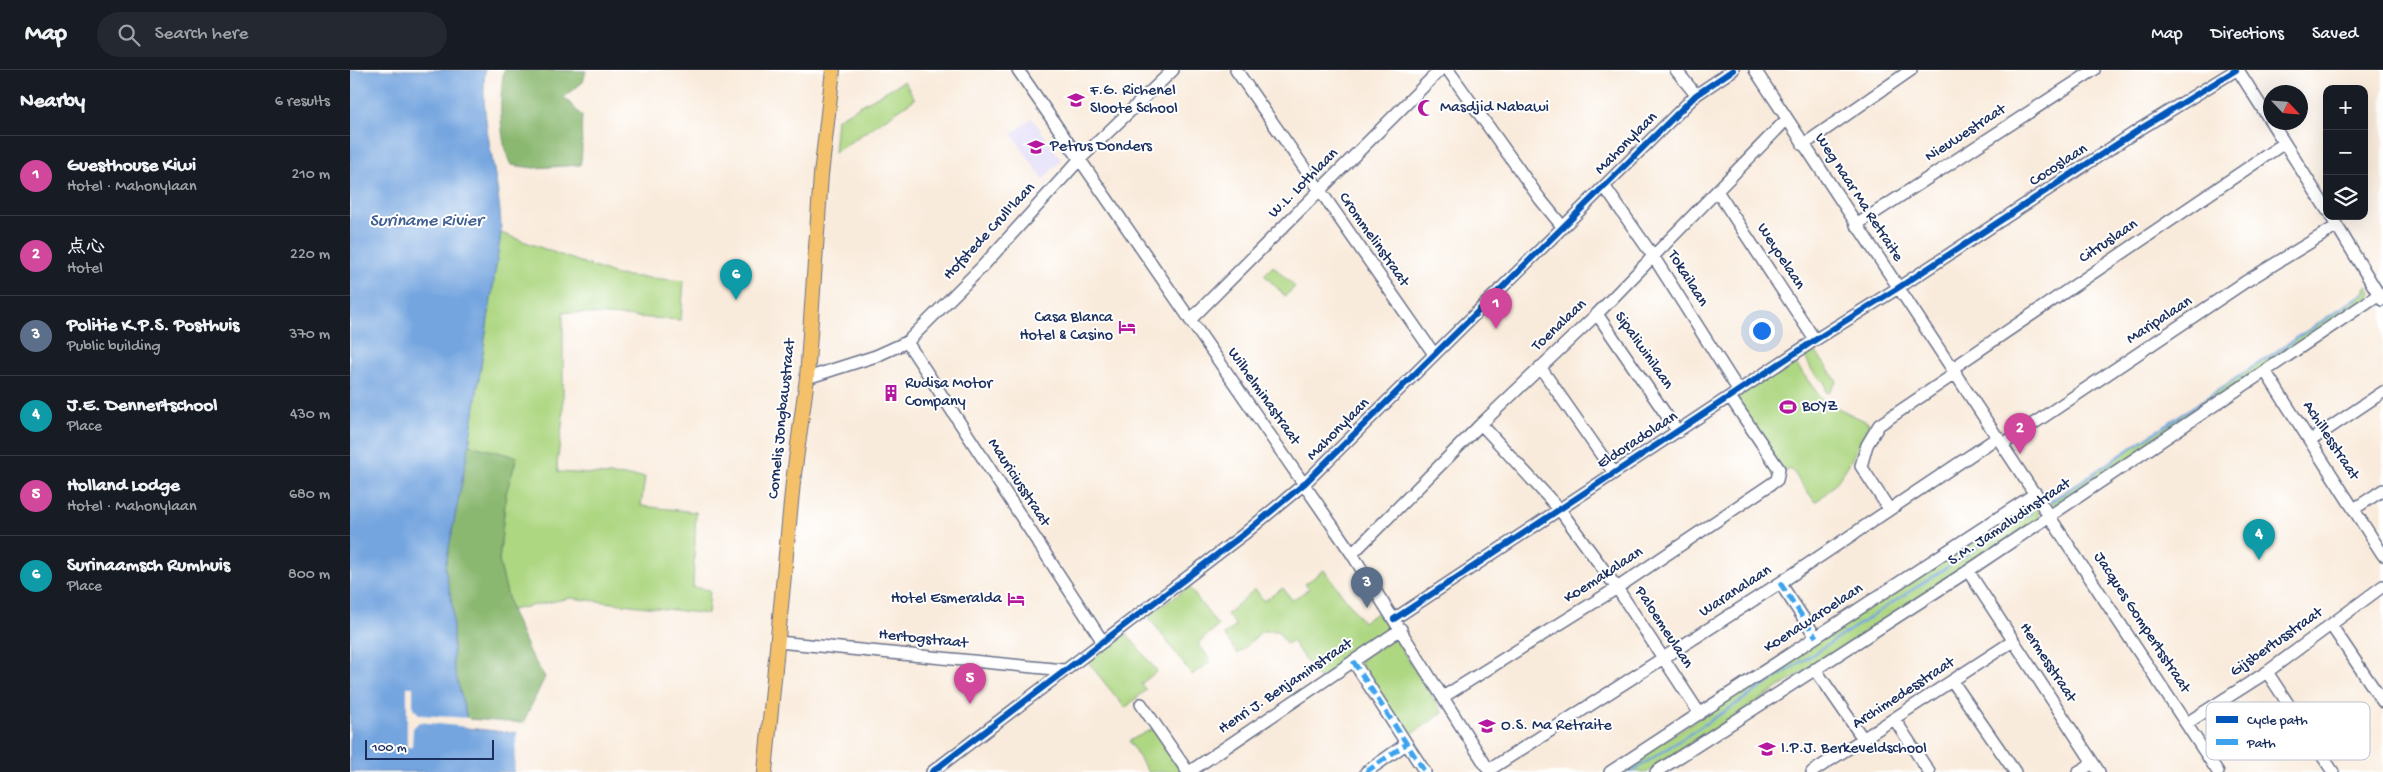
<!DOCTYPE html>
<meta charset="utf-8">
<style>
:root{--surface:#171b24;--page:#242831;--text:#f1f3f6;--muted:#9ea1a6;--line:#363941;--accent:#1a73e8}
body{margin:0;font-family:"Gochi Hand","LXGW WenKai TC",sans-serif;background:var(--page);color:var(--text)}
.controls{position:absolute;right:15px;top:15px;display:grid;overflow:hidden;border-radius:10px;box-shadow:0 5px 20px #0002}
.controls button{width:45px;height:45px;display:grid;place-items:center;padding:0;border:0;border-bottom:1px solid var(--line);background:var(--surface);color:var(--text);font:25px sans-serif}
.compass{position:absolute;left:1913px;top:15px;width:45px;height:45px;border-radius:50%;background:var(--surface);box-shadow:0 5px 20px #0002;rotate:116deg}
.scale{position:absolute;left:15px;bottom:12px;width:129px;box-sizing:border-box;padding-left:5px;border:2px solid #1b2f5e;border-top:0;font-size:14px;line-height:18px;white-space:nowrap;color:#1b2f5e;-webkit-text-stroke:4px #fff;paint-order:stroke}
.you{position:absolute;left:1411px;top:260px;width:18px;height:18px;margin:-12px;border:4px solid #fff;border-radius:50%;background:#1a73e8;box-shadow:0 0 0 8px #1a73e833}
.badge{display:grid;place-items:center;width:32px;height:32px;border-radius:50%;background:var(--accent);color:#fff;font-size:16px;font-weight:700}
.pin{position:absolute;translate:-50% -41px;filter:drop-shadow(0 1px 2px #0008)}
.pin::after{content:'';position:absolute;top:26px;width:18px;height:15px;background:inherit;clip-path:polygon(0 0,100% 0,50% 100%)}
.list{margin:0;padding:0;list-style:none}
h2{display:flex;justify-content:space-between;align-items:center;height:65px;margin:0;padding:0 20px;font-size:21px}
h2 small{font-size:16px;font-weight:400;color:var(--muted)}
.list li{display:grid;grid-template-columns:32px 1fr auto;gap:15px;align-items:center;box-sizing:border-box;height:80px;padding:0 20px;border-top:1px solid var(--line)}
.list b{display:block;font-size:19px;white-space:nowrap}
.list p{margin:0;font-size:16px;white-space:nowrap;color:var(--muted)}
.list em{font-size:16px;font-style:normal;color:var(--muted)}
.icon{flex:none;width:28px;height:28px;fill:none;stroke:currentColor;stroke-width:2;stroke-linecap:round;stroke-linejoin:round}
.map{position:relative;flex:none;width:2033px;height:702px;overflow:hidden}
header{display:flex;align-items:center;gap:30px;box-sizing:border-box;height:70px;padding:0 25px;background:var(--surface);border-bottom:1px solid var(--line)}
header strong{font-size:24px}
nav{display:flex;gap:28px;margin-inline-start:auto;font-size:18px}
.search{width:350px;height:45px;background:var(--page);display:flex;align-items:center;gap:12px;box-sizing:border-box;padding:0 18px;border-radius:28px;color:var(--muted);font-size:19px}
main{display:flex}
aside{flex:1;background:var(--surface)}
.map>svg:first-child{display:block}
</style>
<header>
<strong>Map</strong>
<div class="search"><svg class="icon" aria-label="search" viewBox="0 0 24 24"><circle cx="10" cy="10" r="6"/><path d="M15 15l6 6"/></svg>Search here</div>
<nav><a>Map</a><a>Directions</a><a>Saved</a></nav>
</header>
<main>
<aside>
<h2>Nearby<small>6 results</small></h2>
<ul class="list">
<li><span class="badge" style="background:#d1479c">1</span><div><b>Guesthouse Kiwi</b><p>Hotel · Mahonylaan</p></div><em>210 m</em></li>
<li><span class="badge" style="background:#d1479c">2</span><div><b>点心</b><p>Hotel</p></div><em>220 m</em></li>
<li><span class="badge" style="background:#5c6f8a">3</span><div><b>Politie K.P.S. Posthuis</b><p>Public building</p></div><em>370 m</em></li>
<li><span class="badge" style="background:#0f9aa8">4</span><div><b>J.E. Dennertschool</b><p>Place</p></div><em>430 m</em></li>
<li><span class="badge" style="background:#d1479c">5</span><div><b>Holland Lodge</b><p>Hotel · Mahonylaan</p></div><em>680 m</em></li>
<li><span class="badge" style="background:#0f9aa8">6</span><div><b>Surinaamsch Rumhuis</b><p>Place</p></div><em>800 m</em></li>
</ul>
</aside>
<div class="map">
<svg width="2033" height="702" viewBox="0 0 2033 702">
<rect width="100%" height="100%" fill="#fff"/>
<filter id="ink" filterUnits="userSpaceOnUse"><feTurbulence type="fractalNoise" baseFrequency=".02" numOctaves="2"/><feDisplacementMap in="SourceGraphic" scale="10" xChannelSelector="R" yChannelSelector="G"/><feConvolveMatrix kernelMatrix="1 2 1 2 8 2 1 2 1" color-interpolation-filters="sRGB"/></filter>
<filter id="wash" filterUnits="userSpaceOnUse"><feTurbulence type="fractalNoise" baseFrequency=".0096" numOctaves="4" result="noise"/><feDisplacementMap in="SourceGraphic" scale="20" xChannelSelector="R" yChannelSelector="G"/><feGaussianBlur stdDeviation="1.12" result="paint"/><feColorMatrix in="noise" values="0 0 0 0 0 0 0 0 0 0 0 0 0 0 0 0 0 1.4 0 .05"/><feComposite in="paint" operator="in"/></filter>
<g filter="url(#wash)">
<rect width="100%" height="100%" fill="#f9ebdb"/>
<path fill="#dcd5f6" d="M 682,48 L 711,90 L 693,110 L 662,64 Z"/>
<path fill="#aed782" stroke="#648370" d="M 554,11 L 565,29 L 484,83 L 487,49 Z
M 151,163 L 266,205 L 334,211 L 331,250 L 213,242 L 213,348 L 207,395 L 208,402 L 295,407 L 291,436 L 346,442 L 343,517 L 360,520 L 358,544 L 220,528 L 161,540 L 149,491 L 156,423 L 167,387 L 119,375 Z
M 923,196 L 945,217 L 935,226 L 914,205 Z
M 2017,216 L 2021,222 L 2020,227 L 1708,438 L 1700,432 L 2015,222 L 2015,218 Z
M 1462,277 L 1487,311 L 1479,323 L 1476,322 L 1475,313 L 1463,302 L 1453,283 Z
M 1443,290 L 1473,331 L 1519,353 C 1504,384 1494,412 1465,432 L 1441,399 L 1434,402 L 1387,328 Z
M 1680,432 L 1686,437 L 1690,447 L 1687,451 L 1298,702 L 1266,702 Z
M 974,500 L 1013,552 L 1030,541 L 1040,558 L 1038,563 L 969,609 L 942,571 L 936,574 L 928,561 L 912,561 L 888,584 L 874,565 L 886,556 L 877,544 L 905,519 L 914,531 L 933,518 L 942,530 L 959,519 L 955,514 Z
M 839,517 L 868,556 L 848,573 L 861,591 L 842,605 L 798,546 Z
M 776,563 L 807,601 L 791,614 L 796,620 L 775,638 L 738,592 Z
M 1044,568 L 1093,643 L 1057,667 L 1009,591 Z
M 804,658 L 831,702 L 798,702 L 779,671 Z"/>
<path fill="#8ab870" stroke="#527467" d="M 154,0 L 236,1 L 233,12 L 214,27 L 232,46 C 230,62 234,79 230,95 L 184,98 L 161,95 C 149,72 149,26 154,0 Z
M 119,375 L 167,387 L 156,423 L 149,491 L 161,540 L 179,582 L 195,607 L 173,653 L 117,649 L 103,594 L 103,538 L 95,498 Z"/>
<path fill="#75a5df" stroke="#486a9e" d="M 0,0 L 135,0 C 129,55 151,108 151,163 L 119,375 L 95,498 L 103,538 L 103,594 L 117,649 L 116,658 L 168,663 L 164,702 L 0,702 Z"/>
<path fill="#f9ebdb" d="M 57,617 L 63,617 L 63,638 L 70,645 L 119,648 L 119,656 L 169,661 L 167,702 L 164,702 L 167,662 L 69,652 L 63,658 L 62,677 L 57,677 Z"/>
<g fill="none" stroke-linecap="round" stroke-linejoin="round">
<path stroke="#75a5df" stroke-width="2.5" d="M 1700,432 L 2016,222
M 1281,702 L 1681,443"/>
</g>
</g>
<g filter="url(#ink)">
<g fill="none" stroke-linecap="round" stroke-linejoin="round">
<g stroke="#69718a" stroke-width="14">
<path id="minor" d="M 668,0 L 1002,484 L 1140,702
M 886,0 L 1084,284
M 1098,0 L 1190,129 L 1212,156
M 1326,0 L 1346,25
M 1405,0 L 1868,702
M 1888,0 L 1977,140
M 1453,75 L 1561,0
M 1254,116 L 1303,186 L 1389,321
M 1367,121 L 1465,270
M 1981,146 L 2032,230
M 1506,155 L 1744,0
M 1247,244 L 1328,362
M 840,250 L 1090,0
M 557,272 L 753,572
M 1190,297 L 1264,403
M 1603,298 L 1933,74
M 1915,301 L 2033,485
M 457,308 L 526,286 L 557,272 L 632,197 L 729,90 L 823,0
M 1131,354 L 1210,440 L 1267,518 L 1350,644
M 1960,371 L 2033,322
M 1653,374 L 1895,212 L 1987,156
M 1539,439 L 1511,396 L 1517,375 L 1529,355 L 1606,303
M 2004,439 L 2033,420
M 1002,484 L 1131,354 L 1247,244 L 1437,49
M 1618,501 L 1749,702
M 1430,513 L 1466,567
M 1044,549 L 1465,270 L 1548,218 L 1790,59 L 1886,0
M 1981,555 L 2033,632
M 428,572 L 714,600
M 1003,591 L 1075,702
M 1465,599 L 1514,670
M 1917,602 L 1983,702
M 1603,612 L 1665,702
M 1093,627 L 1267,518 L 1427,410 L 1429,399 L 1380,327
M 791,634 L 838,702
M 1545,650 L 1579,702
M 1837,653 L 1917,602 L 2033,516
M 1139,700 L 1430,513 L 1648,367
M 582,702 L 894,464 L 954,414 L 1346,25 L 1383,0
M 839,702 L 1051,559
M 1016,702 L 1056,674
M 1260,702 L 1686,423
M 1306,702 L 1618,501 L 2028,225
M 1462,702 L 1663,571
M 1728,702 L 1743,693"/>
</g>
<g stroke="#69718a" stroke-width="16">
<path id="major" d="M 415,702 L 443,412 L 457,308 L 471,105 L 483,0"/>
</g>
<use href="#minor" stroke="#fff" stroke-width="11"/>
<use href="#major" stroke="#f4c16a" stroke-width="14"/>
<path stroke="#3da3ed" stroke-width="5" stroke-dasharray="10 5" stroke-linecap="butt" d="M 1430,513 L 1466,567
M 1003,591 L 1075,702
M 1016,702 L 1056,674"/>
<g stroke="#fff" stroke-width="9">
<path id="cycleway" d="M 1044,549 L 1465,270 L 1548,218 L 1790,59 L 1886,0
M 582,702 L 894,464 L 954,414 L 1346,25 L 1383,0"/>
</g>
<use href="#cycleway" stroke="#0057b8" stroke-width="6"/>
</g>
</g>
<defs>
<g id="school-bare" transform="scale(1.35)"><path d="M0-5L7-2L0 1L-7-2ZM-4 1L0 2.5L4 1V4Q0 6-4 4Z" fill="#b5179e" stroke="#fff" stroke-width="2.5" paint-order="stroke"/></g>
<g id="mosque-bare" transform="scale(1.35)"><path d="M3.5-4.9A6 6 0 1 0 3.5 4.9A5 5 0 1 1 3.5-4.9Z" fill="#b5179e" stroke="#fff" stroke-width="2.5" paint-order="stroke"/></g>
<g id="hotel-bare" transform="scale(1.35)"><path d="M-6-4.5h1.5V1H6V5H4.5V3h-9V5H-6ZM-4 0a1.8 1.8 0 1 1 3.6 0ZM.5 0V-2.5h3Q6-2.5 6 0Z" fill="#b5179e" stroke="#fff" stroke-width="2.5" paint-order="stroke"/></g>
<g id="building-bare" transform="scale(1.35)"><path d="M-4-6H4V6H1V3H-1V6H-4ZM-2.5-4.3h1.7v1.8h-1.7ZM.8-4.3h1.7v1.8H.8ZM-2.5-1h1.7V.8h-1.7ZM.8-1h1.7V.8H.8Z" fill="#b5179e" stroke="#fff" stroke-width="2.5" paint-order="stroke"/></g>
<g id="stadium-bare" transform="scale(1.35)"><path d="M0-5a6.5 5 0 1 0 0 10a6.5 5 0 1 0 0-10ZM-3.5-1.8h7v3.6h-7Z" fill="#b5179e" stroke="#fff" stroke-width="2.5" paint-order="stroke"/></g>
</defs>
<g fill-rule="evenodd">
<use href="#school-bare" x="726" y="30"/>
<use href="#mosque-bare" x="1076" y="38"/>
<use href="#school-bare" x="686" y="77"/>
<use href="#hotel-bare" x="777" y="257"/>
<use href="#building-bare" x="541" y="323"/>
<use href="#stadium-bare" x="1438" y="337"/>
<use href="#hotel-bare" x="666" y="529"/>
<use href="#school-bare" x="1137" y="656"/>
<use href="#school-bare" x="1417" y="679"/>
</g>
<g text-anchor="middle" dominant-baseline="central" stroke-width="4" stroke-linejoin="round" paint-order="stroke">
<g font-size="16" fill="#1b2f5e" stroke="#fff" text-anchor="start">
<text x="740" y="21">F.G. Richenel<tspan x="740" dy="18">Sloote School</tspan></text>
<text x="1090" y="38">Masdjid Nabawi</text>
<text x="700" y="77">Petrus Donders</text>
<text x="763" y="248" text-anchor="end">Casa Blanca<tspan x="763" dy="18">Hotel &amp; Casino</tspan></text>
<text x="555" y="314">Rudisa Motor<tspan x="555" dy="18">Company</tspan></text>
<text x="1452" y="337">BOYZ</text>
<text x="652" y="529" text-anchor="end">Hotel Esmeralda</text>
<text x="1151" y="656">O.S. Ma Retraite</text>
<text x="1431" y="679">I.P.J. Berkeveldschool</text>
</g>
<g font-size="16" fill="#1b2f5e" stroke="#fff">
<text transform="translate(1616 64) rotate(-33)">Nieuwestraat</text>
<text transform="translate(1277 74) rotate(-45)">Mahonylaan</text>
<text transform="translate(1709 96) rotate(-33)">Cocoslaan</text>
<text transform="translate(954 114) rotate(-45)">W.L. Lothlaan</text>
<text transform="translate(1508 128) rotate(57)">Weg naar Ma Retraite</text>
<text transform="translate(640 162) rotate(-47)">Hofstede Crull'laan</text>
<text transform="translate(1023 170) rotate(55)">Crommelinstraat</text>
<text transform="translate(1759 172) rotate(-34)">Citruslaan</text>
<text transform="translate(1430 187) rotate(57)">Weyoelaan</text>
<text transform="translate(1337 209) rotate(58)">Tokailaan</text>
<text transform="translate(1810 251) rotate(-33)">Maripalaan</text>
<text transform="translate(1210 256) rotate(-43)">Toenalaan</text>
<text transform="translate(1293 281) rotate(55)">Sipaliwinilaan</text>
<text transform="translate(913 327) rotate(55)">Wilhelminastraat</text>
<text transform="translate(433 349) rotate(-84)">Cornelis Jongbawstraat</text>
<text transform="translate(989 360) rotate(-45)">Mahonylaan</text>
<text transform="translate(1288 371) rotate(-33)">Eldoradolaan</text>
<text transform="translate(1980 371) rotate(57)">Achillesstraat</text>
<text transform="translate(668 413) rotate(57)">Mauriciusstraat</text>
<text transform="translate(1660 453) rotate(-34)">S.M. Jamaludinstraat</text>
<text transform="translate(1254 506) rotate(-33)">Koemakalaan</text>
<text transform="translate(1386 522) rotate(-33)">Waranalaan</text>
<text transform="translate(1464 549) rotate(-33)">Koenawaroelaan</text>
<text transform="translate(1791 553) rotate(57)">Jacques Gompertsstraat</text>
<text transform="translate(1313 558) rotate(57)">Paloemeulaan</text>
<text transform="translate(573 570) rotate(6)">Hertogstraat</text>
<text transform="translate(1927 573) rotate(-35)">Gijsbertusstraat</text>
<text transform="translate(1697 593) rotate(57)">Hermesstraat</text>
<text transform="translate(936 617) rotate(-34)">Henri J. Benjaminstraat</text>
<text transform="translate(1554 624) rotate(-33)">Archimedesstraat</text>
</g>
<g font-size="18" font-style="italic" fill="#3f5e92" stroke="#fff">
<text x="76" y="151">Suriname Rivier</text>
</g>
</g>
<rect x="1856" y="632" width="164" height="58" rx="8" fill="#fff" stroke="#bbc1cf" stroke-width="1"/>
<rect x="1866" y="646" width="22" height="7" fill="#0057b8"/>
<rect x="1866" y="669" width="22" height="6" fill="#3da3ed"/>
<g font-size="14" fill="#1b2f5e">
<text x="1897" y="654">Cycle path</text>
<text x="1897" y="677">Path</text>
</g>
</svg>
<div class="controls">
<button>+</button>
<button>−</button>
<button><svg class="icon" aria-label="layers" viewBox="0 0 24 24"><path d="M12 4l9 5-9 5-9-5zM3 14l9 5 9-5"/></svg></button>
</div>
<svg class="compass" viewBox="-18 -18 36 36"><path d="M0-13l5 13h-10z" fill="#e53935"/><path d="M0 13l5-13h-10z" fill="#9ea1a6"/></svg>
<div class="scale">100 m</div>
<div class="you"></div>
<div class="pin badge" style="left:1146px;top:259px;background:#d1479c">1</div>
<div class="pin badge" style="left:1670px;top:384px;background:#d1479c">2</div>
<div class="pin badge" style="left:1017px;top:538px;background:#5c6f8a">3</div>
<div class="pin badge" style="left:1909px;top:490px;background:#0f9aa8">4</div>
<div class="pin badge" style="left:620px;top:634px;background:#d1479c">5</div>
<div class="pin badge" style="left:386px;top:230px;background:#0f9aa8">6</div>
</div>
</main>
